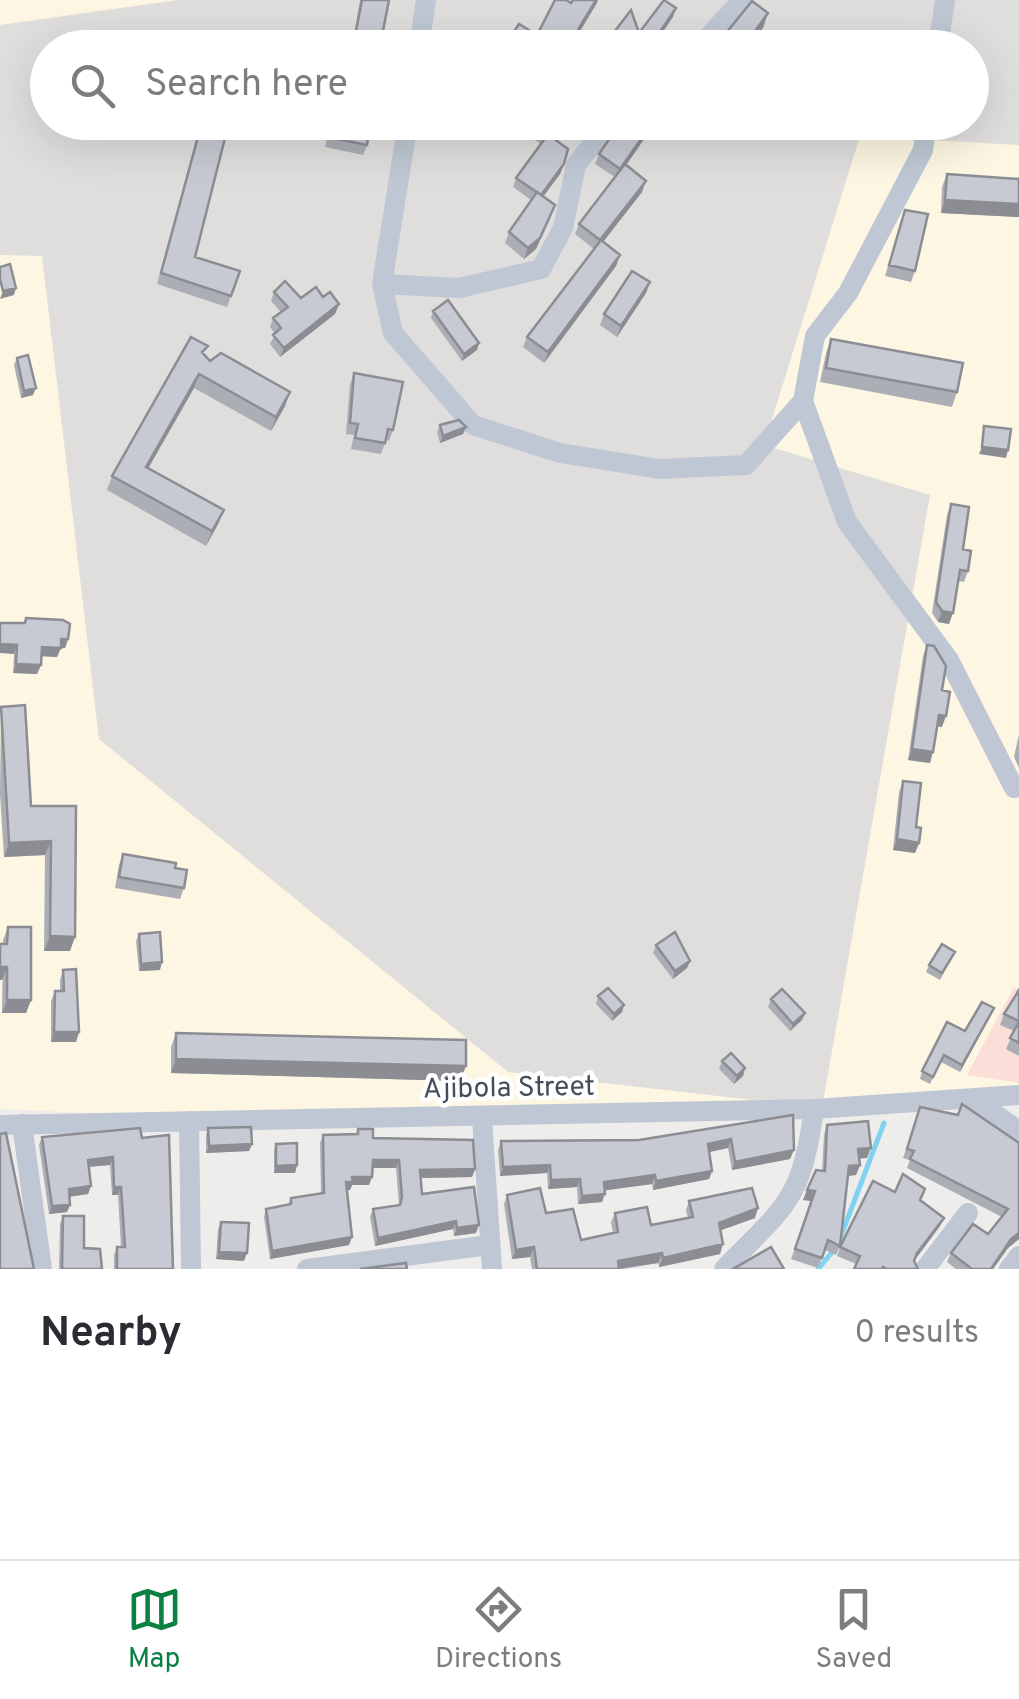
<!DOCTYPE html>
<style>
:root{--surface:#fff;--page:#f2f2f3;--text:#2b2b33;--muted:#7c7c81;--line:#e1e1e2;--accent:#0b8043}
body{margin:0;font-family:Overpass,sans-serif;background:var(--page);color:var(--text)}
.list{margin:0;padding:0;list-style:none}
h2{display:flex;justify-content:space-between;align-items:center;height:130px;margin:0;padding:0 40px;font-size:42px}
h2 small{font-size:32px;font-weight:400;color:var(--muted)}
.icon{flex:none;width:55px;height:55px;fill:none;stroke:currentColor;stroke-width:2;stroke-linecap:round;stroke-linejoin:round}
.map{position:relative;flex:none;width:1019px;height:1269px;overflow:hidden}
.search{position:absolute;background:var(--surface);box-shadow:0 10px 40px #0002;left:30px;right:30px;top:30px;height:110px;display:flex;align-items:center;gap:25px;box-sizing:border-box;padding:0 35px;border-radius:55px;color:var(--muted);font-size:38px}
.sheet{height:290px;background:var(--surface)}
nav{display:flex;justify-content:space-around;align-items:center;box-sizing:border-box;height:140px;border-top:2px solid var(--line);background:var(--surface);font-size:28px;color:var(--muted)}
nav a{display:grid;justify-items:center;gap:5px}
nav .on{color:var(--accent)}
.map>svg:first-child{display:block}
</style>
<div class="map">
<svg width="1019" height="1269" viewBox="0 0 1019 1269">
<rect width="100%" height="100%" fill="#efecec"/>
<path fill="#fcf6e2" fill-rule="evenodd" d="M 0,0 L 1019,0 L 1019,1097 L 255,1120 L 0,1109 ZM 48,48 L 972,48 L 972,122 L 48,122 Z"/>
<path fill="#e0dddd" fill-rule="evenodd" d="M 178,0 L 1019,0 L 1019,145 L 860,136 L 764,445 L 930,495 L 822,1108 L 508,1072 L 99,739 L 42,256 L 0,255 L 0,25 ZM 48,48 L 972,48 L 972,122 L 48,122 Z"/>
<path fill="#fcded9" d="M 1014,987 L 1019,990 L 1019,1083 L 967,1075 Z"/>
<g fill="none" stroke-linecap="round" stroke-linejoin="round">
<path stroke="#80d2f0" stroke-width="5" d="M 839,1241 L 884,1123
M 818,1269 L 833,1251"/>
<path stroke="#bec7d3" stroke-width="20" d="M 419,48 L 426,0
M 698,48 L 742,0
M 938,48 L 945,0
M 408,122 L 382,284 L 459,288 L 541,269 L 563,228 L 576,165 L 610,122
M 927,122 L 923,150 L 848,293 L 815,336 L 803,401 L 847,522 L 949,660 L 1014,788
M 382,284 L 393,333 L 473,425 L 560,453 L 660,469 L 746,465 L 803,401
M 973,1099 L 1019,1131
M 482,1118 L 492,1269
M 189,1121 L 191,1269
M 22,1124 L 42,1269
M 0,1125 L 814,1109 L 1019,1095
M 307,1269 L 489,1245
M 724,1269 C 787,1204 801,1202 814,1109
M 925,1269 L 968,1213
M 1009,1269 L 1019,1256"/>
</g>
<path fill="#abaeb5" d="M 360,0 L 389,0 L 382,36 L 378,47 L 353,42 Z
M 201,122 L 229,122 L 195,257 L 240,271 L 227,307 L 157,284 Z
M 331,122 L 346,124 L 347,122 L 370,122 L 367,145 L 363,155 L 325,147 Z
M 568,122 L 556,140 L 564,164 L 560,174 L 543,197 L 551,216 L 536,249 L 524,259 L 505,243 L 509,232 L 531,200 L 513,187 L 516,178 L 541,144 L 530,137 L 533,127 Z
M 656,122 L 626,165 L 642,192 L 603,242 L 620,255 L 616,266 L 544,363 L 523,347 L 527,337 L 594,249 L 575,234 L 579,224 L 615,177 L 595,164 L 599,154 Z
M 677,122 L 692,122 L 687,130 Z
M 947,174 L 1019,179 L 1019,217 L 941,213 L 942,187 Z
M 901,221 L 915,271 L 911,282 L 885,276 Z
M 650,282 L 646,293 L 617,337 L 600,325 L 604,314 Z
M 274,292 L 301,298 L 323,297 L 339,304 L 335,314 L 280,357 L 270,344 L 275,334 L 270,327 L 273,318 L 281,312 L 271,301 Z
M 433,311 L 477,350 L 462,361 L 431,318 Z
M 831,339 L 957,392 L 952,407 L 820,382 L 826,353 Z
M 205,355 L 210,361 L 285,406 L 271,431 L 194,388 L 148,468 L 224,510 L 218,524 L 206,546 L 107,490 L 112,476 Z
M 17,358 L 33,395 L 21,398 L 14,365 Z
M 354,373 L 393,430 L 389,441 L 386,440 L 381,454 L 351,449 L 354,435 L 346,434 L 350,384 Z
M 440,425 L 466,427 L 463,434 L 440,443 L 437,432 Z
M 951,504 L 968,571 L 964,582 L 958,581 L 949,624 L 938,622 L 932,613 L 947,515 Z
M 26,618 L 68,639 L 65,648 L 61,648 L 57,657 L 41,656 L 41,665 L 37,674 L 13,673 L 14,654 Z
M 927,645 L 942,690 L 942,727 L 937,726 L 930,763 L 908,760 L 923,656 Z
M 1,707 L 31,806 L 76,806 L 70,951 L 44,951 L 45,855 L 4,857 L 0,794 Z
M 1019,734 L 1019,768 L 1014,757 Z
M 903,781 L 919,843 L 915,853 L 893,850 L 899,792 Z
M 123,854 L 175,868 L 184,888 L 180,899 L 115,888 L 119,865 Z
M 8,927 L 31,1000 L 26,1013 L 2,1013 L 3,940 Z
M 139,934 L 160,970 L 139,971 L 136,941 Z
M 656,945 L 690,961 L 687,968 L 673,979 L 653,953 Z
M 955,952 L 940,980 L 926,972 L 929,965 Z
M 63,970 L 79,1032 L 76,1042 L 51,1042 L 51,1001 L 55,991 L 60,991 L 60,980 Z
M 1019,990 L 1019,1056 L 1006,1049 L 1014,1031 L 1000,1025 L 1004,1014 Z
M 598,996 L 624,1005 L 622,1012 L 612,1021 L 596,1004 Z
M 771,999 L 805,1013 L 802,1020 L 790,1031 L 768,1007 Z
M 994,1008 L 960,1072 L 941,1062 L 930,1084 L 920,1079 L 922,1071 L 965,1031 Z
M 176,1033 L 460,1081 L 171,1073 L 171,1047 Z
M 722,1061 L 745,1068 L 743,1076 L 734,1084 L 719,1069 Z
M 920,1107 L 1019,1143 L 1019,1239 L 1008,1248 L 993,1269 L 956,1269 L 947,1262 L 951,1253 L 988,1234 L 1002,1217 L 907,1168 L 910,1160 L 903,1158 Z
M 793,1115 L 790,1159 L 732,1170 L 728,1148 L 709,1152 L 712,1171 L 709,1179 L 653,1190 L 652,1184 L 605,1190 L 602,1202 L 578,1204 L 577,1187 L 548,1189 L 547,1173 L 500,1176 L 498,1150 L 501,1141 L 639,1140 Z
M 827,1125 L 867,1158 L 859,1158 L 860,1165 L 856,1175 L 848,1176 L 840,1246 L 836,1255 L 825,1250 L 818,1268 L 791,1259 L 812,1201 L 803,1200 L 822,1171 L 824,1135 Z
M 140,1128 L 173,1269 L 114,1269 L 114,1255 L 117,1247 L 121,1247 L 118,1195 L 112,1195 L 110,1165 L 89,1167 L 91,1186 L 88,1194 L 69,1197 L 70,1205 L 67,1212 L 49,1214 L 39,1145 L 42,1137 Z
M 208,1128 L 252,1144 L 249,1151 L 206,1153 L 206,1135 Z
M 358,1129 L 373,1138 L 475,1169 L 472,1177 L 421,1178 L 422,1194 L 476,1233 L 454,1236 L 453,1229 L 375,1246 L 370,1217 L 373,1209 L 399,1205 L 396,1168 L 372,1168 L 369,1185 L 352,1185 L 350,1190 L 347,1190 L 349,1245 L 270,1259 L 264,1217 L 266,1209 L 288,1205 L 291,1198 L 321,1194 L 320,1143 L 323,1135 L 356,1134 Z
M 276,1144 L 297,1165 L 295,1173 L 274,1173 L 274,1151 Z
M 895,1192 L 921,1200 L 940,1226 L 914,1261 L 918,1269 L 854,1269 L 856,1264 L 837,1256 L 840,1247 Z
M 507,1195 L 546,1213 L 581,1240 L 613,1233 L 611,1222 L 615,1213 L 651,1225 L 688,1218 L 686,1210 L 689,1201 L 755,1218 L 721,1230 L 720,1254 L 659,1267 L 658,1263 L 623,1269 L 532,1269 L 530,1257 L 512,1259 L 504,1204 Z
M 63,1216 L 84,1248 L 102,1269 L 59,1269 L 60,1224 Z
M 221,1222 L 244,1261 L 216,1259 L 218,1229 Z"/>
<path fill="#8b8d93" d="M 596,0 L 598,0 L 597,3 L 570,48 L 567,48 Z
M 676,8 L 673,17 L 652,48 L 649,48 Z
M 768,13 L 763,28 L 748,48 L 743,48 Z
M 565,122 L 568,122 L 550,148 L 553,138 Z
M 653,122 L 656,122 L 617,178 L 620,169 Z
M 564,164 L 560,174 L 537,205 L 541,195 Z
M 646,181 L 642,192 L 596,251 L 600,240 Z
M 945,200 L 1019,204 L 1019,217 L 941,213 Z
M 555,205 L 536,249 L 524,259 L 528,248 Z
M 620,255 L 616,266 L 544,363 L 548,352 Z
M 650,282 L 646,293 L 617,337 L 621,326 Z
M 16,288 L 14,295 L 0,299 L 3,291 Z
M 339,304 L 335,314 L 280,357 L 284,348 Z
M 479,343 L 477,350 L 462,361 L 464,354 Z
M 199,374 L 194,388 L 141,481 L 146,467 Z
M 36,388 L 33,395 L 21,398 L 24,391 Z
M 290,392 L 285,406 L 271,431 L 276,417 Z
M 466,427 L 463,434 L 440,443 L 443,436 Z
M 982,447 L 1008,450 L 1006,458 L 979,454 Z
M 224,510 L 218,524 L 206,546 L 212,531 Z
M 942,611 L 953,613 L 949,624 L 938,622 Z
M 61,639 L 68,639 L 65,648 L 58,648 Z
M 0,644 L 17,645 L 14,654 L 0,653 Z
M 42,647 L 61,648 L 57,657 L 38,656 Z
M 16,664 L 41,665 L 37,674 L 13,673 Z
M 939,715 L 946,716 L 942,727 L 935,726 Z
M 912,749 L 933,752 L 930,763 L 908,760 Z
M 897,839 L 919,843 L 915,853 L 893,850 Z
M 51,841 L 45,855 L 4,857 L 9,843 Z
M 50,936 L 75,937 L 70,951 L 44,951 Z
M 690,961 L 687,968 L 673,979 L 675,971 Z
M 162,962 L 160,970 L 139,971 L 141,964 Z
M 0,967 L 7,967 L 2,980 L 0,980 Z
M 7,1000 L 31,1000 L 26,1013 L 2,1013 Z
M 624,1005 L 622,1012 L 612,1021 L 614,1014 Z
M 994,1008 L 991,1015 L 960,1072 L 962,1065 Z
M 805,1013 L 802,1020 L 790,1031 L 793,1024 Z
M 54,1032 L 79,1032 L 76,1042 L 51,1042 Z
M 176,1059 L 466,1066 L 460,1081 L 171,1073 Z
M 745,1068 L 743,1076 L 734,1084 L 737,1076 Z
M 731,1139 L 728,1148 L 705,1153 L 708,1144 Z
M 252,1144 L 249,1151 L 206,1153 L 209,1146 Z
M 871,1148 L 867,1158 L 854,1159 L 858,1149 Z
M 794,1150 L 790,1159 L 732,1170 L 735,1162 Z
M 113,1157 L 110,1165 L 85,1167 L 88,1160 Z
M 373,1160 L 399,1160 L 396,1168 L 370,1168 Z
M 297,1165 L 295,1173 L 274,1173 L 276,1166 Z
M 550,1165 L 547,1173 L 500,1176 L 503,1167 Z
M 860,1165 L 856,1175 L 845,1176 L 849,1166 Z
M 475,1169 L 472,1177 L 418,1178 L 420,1170 Z
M 712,1171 L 709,1179 L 653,1190 L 656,1181 Z
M 655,1175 L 652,1184 L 601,1191 L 604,1182 Z
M 352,1177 L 372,1177 L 369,1185 L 352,1185 L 350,1190 L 343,1190 L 346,1182 Z
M 580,1179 L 577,1187 L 548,1189 L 551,1180 Z
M 91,1186 L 88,1194 L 66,1197 L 69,1189 Z
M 114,1187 L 121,1187 L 118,1195 L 112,1195 Z
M 807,1190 L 815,1191 L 812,1201 L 803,1200 Z
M 605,1194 L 602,1202 L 578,1204 L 582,1196 Z
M 70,1205 L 67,1212 L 49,1214 L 52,1206 Z
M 758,1208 L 755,1218 L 716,1232 L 719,1223 Z
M 944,1218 L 940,1226 L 914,1261 L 917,1253 Z
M 456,1221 L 453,1229 L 375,1246 L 378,1238 Z
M 479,1225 L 476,1233 L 454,1236 L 457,1228 Z
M 1019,1233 L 1019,1239 L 1008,1248 L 993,1269 L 991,1269 L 1011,1239 Z
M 352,1237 L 349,1245 L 270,1259 L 272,1251 Z
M 723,1244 L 720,1254 L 659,1267 L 663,1258 Z
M 534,1247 L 530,1257 L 512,1259 L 516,1250 Z
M 219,1252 L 247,1253 L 244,1261 L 216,1259 Z
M 662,1253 L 658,1263 L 615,1269 L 618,1261 Z"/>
<path fill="#c7cad2" stroke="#8b8d93" stroke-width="2.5" d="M 362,0 L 389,0 L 382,36 L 356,31 Z
M 555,0 L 566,0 L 571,3 L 573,0 L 596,0 L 567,48 L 503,48 L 519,24 L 537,35 Z
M 664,0 L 676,8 L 649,48 L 602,48 L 631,10 L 639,33 Z
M 752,1 L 768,13 L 743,48 L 714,48 Z
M 202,122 L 229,122 L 195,257 L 240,271 L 231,296 L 161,273 Z
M 332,122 L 348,125 L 348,122 L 370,122 L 367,145 L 328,137 Z
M 537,122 L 565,122 L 553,138 L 568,149 L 564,164 L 541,195 L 516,178 L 546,137 L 533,127 Z
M 621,122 L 653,122 L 620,169 L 599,154 Z
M 625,164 L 646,181 L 600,240 L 579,224 Z
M 947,174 L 1019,179 L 1019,204 L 945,200 Z
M 537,192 L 555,205 L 540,238 L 528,248 L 509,232 Z
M 905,210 L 928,214 L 915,271 L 889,265 Z
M 601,240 L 620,255 L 548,352 L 527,337 Z
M 10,264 L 16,288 L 3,291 L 0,279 L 0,267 Z
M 632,271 L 650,282 L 621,326 L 604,314 Z
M 285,281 L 301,298 L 316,287 L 323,297 L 330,292 L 339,304 L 284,348 L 273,335 L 281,328 L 273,318 L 288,307 L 274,292 Z
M 448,300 L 479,343 L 464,354 L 433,311 Z
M 191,337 L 208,346 L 202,352 L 210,361 L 221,353 L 290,392 L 276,417 L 199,374 L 146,467 L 224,510 L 212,531 L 112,476 Z
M 831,339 L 963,363 L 957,392 L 826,368 Z
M 28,355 L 36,388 L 24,391 L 17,358 Z
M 354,373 L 403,382 L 393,430 L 388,429 L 385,443 L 355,438 L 358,424 L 350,423 Z
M 459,420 L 466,427 L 443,436 L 440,425 Z
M 984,426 L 1011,429 L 1008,450 L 982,447 Z
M 951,504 L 969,507 L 963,549 L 971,551 L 968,571 L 960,570 L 953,613 L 942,611 L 936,602 Z
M 26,618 L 63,620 L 70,624 L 68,639 L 61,639 L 61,648 L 42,647 L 41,665 L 16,664 L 17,645 L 0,644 L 0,623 L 25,623 Z
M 927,645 L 934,646 L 946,666 L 942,690 L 950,692 L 946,716 L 939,715 L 933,752 L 912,749 Z
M 25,705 L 31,806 L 76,806 L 75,937 L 50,936 L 51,841 L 9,843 L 1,707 Z
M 903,781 L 921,783 L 916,827 L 921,828 L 919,843 L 897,839 Z
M 123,854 L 176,863 L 175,868 L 187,870 L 184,888 L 119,877 Z
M 8,927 L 31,927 L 31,1000 L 7,1000 L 7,967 L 0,967 L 0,944 L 7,944 Z
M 160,932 L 162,962 L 141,964 L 139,934 Z
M 675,932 L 690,961 L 675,971 L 656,945 Z
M 942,944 L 955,952 L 942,973 L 929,965 Z
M 76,969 L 79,1032 L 54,1032 L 55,991 L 64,991 L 63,970 Z
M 608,988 L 624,1005 L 614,1014 L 598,996 Z
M 782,989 L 805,1013 L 793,1024 L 771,999 Z
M 1019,990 L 1019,1021 L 1004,1014 Z
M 982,1002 L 994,1008 L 962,1065 L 944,1055 L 933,1077 L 922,1071 L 947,1022 L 965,1031 Z
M 1019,1022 L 1019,1043 L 1010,1038 Z
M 176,1033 L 466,1040 L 466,1066 L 176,1059 Z
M 731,1053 L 745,1068 L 737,1076 L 722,1061 Z
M 962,1104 L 1019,1143 L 1019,1233 L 1011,1239 L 991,1269 L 972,1269 L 951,1253 L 973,1224 L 988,1234 L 1008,1209 L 910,1159 L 914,1151 L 907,1149 L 920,1107 L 958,1115 Z
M 793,1115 L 794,1150 L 735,1162 L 731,1139 L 708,1144 L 712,1171 L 656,1181 L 655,1175 L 604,1182 L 605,1194 L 582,1196 L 580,1179 L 551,1180 L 550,1165 L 503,1167 L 501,1141 L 639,1140 Z
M 868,1121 L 871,1148 L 858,1149 L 860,1165 L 849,1166 L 840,1246 L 828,1240 L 822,1258 L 795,1249 L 815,1191 L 807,1190 L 816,1170 L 825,1171 L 827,1125 Z
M 251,1127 L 252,1144 L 209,1146 L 208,1128 Z
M 140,1128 L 142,1138 L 169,1135 L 173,1269 L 117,1269 L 117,1247 L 125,1247 L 121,1187 L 114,1187 L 113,1157 L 88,1160 L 91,1186 L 69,1189 L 70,1205 L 52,1206 L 42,1137 Z
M 358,1129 L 373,1129 L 373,1138 L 473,1140 L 475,1169 L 420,1170 L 422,1194 L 474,1187 L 479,1225 L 457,1228 L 456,1221 L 378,1238 L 373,1209 L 400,1205 L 402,1197 L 399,1160 L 373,1160 L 372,1177 L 352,1177 L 353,1182 L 346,1182 L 352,1237 L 272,1251 L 266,1209 L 291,1204 L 291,1198 L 324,1193 L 323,1135 L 358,1134 Z
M 6,1133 L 34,1269 L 0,1269 L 0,1134 Z
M 297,1143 L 297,1165 L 276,1166 L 276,1144 Z
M 903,1174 L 925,1189 L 920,1200 L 944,1218 L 917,1253 L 914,1261 L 918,1269 L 887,1269 L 883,1267 L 882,1269 L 854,1269 L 860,1256 L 840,1247 L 873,1181 L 895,1192 Z
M 540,1188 L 546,1213 L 573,1209 L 581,1240 L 618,1232 L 615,1213 L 647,1207 L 651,1225 L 693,1217 L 689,1201 L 752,1188 L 758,1208 L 719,1223 L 723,1244 L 663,1258 L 662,1253 L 618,1261 L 619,1269 L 537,1269 L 534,1247 L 516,1250 L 507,1195 Z
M 63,1216 L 84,1216 L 84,1248 L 100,1249 L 102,1269 L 62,1269 Z
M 221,1222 L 249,1223 L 247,1253 L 219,1252 Z
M 771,1247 L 784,1269 L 733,1269 Z
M 406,1263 L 407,1269 L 360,1269 Z"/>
<g text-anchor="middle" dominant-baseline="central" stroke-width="9" stroke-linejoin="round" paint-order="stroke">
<g font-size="28" fill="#434e5a" stroke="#fff">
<text transform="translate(509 1089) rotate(-1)">Ajibola Street</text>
</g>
</g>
</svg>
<div class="search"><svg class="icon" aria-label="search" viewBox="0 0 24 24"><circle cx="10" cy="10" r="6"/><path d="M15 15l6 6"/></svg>Search here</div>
</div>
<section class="sheet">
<h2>Nearby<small>0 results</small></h2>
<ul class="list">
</ul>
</section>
<nav>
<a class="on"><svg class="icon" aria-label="map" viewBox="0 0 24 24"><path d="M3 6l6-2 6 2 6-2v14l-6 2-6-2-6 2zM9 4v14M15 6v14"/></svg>Map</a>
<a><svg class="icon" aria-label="directions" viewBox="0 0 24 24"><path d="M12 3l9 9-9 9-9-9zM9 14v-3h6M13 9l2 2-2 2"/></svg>Directions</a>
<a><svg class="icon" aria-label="saved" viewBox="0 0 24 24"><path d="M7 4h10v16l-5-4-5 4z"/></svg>Saved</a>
</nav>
